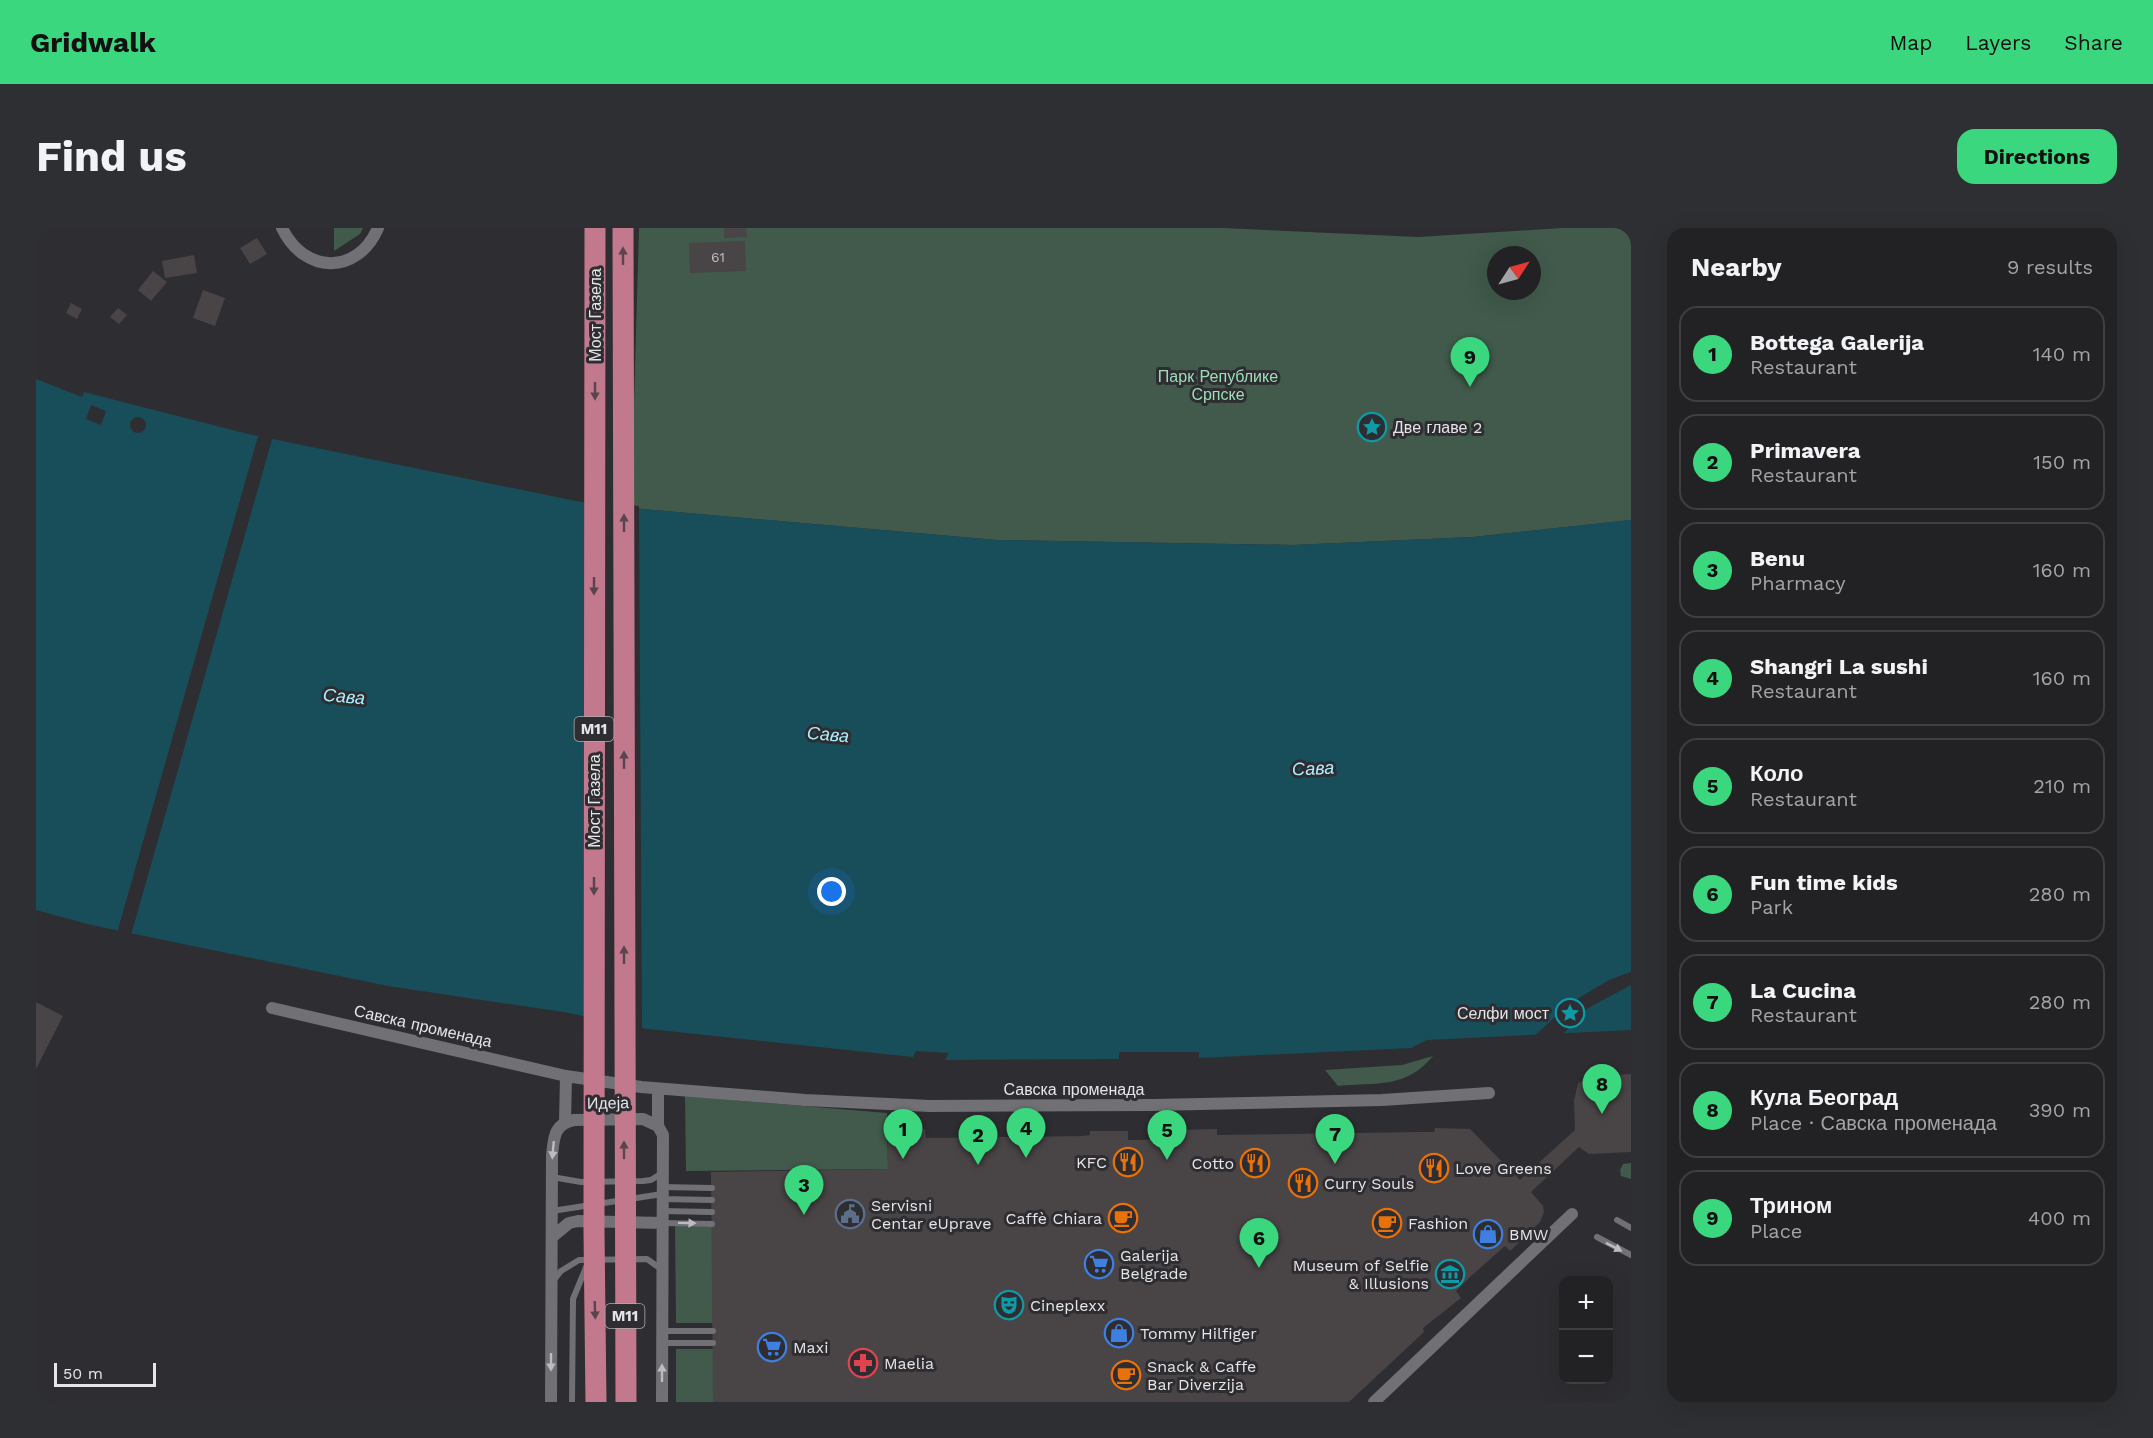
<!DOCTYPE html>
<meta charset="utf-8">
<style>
:root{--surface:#222225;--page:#2e2f32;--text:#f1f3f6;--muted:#a2a4a7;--line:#3f3f42;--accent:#3bd77e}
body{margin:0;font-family:"Work Sans",sans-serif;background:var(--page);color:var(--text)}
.controls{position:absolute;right:18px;bottom:18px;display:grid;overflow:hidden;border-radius:12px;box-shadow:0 6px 24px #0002}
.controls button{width:54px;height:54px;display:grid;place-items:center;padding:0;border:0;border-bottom:2px solid var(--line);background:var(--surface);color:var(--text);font:30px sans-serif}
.compass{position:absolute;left:1451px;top:18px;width:54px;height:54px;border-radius:50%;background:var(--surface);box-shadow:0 6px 24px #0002;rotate:54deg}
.scale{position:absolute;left:18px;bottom:15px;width:102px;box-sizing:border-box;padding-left:6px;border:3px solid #e5e5e8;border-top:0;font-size:16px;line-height:21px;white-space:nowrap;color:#e5e5e8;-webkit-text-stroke:4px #2e2d31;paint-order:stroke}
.you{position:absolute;left:796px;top:664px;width:21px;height:21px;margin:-15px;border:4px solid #fff;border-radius:50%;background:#1a73e8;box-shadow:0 0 0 9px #1a73e833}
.badge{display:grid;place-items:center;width:39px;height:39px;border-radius:50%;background:var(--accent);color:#111;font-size:20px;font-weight:700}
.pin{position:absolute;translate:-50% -50px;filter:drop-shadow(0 2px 3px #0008)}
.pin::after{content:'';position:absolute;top:32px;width:21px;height:18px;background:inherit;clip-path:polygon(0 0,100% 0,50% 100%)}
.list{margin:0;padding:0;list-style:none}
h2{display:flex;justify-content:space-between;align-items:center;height:78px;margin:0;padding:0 24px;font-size:26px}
h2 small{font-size:20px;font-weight:400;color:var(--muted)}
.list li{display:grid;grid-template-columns:39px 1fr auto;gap:18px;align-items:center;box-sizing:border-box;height:96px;margin:0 12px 12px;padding:0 12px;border:2px solid var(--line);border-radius:18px}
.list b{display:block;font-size:22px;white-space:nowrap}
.list p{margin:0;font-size:20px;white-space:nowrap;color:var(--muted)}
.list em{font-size:20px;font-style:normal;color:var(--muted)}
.map{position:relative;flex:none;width:1595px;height:1174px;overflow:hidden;border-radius:18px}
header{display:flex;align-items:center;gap:36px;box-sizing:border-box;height:84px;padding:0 30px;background:var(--accent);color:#111}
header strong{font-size:28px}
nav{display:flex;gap:33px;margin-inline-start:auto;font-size:21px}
.intro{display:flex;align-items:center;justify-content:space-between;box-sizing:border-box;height:144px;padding:0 36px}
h1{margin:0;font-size:42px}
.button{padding:15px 27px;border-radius:18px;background:var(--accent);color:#111;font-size:21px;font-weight:700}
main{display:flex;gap:36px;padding:0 36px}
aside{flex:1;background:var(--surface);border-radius:18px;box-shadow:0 6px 24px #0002}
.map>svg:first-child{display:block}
</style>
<header>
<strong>Gridwalk</strong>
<nav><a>Map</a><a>Layers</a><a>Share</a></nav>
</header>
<div class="intro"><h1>Find us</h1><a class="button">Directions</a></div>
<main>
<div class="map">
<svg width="1595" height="1174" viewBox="0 0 1595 1174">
<rect width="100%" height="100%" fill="#2e2d31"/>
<path fill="#415a4b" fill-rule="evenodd" d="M 298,0 L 327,0 L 324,6 L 298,23 Z
M 603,0 L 1187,0 L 1382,9 L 1526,0 L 1595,0 L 1595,292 L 1437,309 L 1258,317 L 961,312 L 595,280 ZM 1460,27 L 1496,27 L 1496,63 L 1460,63 Z
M 1397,828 C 1370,861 1341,854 1302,858 L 1289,842 L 1366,837 Z
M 649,868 L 851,885 L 852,941 L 650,943 Z
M 1595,935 L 1595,951 L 1585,948 L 1584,942 L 1587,936 Z
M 639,998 L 676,999 L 677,1095 L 640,1095 Z
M 640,1121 L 677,1121 L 677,1174 L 640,1174 Z"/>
<path fill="#184e59" d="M 0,151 L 46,169 L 48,164 L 212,206 L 540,273 L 595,280 L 961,312 L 1258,317 L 1437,309 L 1595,292 L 1595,802 L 1391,812 L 1375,820 L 1163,830 L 1163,824 L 1083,824 L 1083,831 L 909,832 L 913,825 L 880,823 L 877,829 L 612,801 L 527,784 L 352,758 L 55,697 L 0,682 Z"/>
<path fill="#2e2d31" d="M 55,177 L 70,183 L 65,197 L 50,191 Z
M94 197a8 8 0 1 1 16 0a8 8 0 1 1-16 0Z
M 223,205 L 237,208 L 95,707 L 81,705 Z
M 558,272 L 603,278 L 606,803 L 555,793 Z
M 1595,744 L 1595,757 L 1552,780 L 1522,811 L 1494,812 L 1533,776 L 1573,752 Z"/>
<path fill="#494446" d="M 688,0 L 710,0 L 711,9 L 688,10 Z
M 221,10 L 231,26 L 214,36 L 204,20 Z
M 709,13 L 710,43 L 654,45 L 653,15 Z
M 158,27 L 161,45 L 129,50 L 126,33 Z
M 117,43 L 131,54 L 115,73 L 102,62 Z
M 167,62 L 189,70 L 179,98 L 157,90 Z
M 35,75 L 46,81 L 41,91 L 30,85 Z
M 82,80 L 91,87 L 83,96 L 74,89 Z
M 0,774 L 27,788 L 0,841 Z
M 1595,846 L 1595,924 L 1553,926 L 1543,919 L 1495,964 L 1507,978 L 1508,984 L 1504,994 L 1474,1023 L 1469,1018 L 1434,1049 L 1420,1063 L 1425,1070 L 1387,1100 L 1388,1104 L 1313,1174 L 677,1174 L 675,944 L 852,941 L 852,902 L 889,901 L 890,910 L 898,910 L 1047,908 L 1054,907 L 1054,903 L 1092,903 L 1092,912 L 1101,912 L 1137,911 L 1137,902 L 1181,901 L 1181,907 L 1383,904 L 1398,904 L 1399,900 L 1434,901 L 1484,952 L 1539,902 L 1538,873 L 1542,855 L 1557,849 Z"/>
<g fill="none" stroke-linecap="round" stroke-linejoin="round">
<path stroke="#707075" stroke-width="6" d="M 516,949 L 545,954 L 607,953 L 615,952 L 626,945
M 626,959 L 676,960
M 626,971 L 676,972
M 516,983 L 626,966
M 626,983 L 676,984
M 1581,992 L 1595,1000
M 626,995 L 676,996
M 1561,1009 L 1595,1027
M 516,1054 L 525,1043 L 543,1032 L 611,1031 L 625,1041
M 626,1103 L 677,1103
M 627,1115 L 677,1115
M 536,1174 L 537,1071 L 551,1037"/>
<path stroke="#707075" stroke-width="12" d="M 246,0 C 268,46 321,48 342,0
M 236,780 L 530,848 L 605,859 L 769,872 L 894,878 L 1117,877 L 1346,872 L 1453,865
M 622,861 L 622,898
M 529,894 L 530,848
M 516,1009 L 533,995 L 542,993 L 626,995
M 515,1174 L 516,927 C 518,909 518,896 538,892 L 607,891 L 622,898 L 627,907 L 626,1174
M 1338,1174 L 1536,986"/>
<path stroke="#c2798d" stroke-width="21" d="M 559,0 L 558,1003 L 560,1174
M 587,0 L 590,1174"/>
</g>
<defs><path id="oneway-solid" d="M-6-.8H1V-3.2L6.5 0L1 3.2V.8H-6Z" transform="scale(1.5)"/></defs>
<g fill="#5a444d">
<use href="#oneway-solid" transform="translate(587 28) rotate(-90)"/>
<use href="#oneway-solid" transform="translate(559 163) rotate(90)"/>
<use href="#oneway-solid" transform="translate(588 295) rotate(-90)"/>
<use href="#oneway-solid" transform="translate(558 358) rotate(90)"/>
<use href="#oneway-solid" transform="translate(588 532) rotate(-90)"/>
<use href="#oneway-solid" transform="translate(558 658) rotate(90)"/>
<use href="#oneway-solid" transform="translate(588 727) rotate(-90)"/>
<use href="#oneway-solid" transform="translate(588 922) rotate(-90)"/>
<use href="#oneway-solid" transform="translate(559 1082) rotate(88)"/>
</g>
<g fill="#bcbcc0">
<use href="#oneway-solid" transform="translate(517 922) rotate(95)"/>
<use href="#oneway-solid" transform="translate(651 995) rotate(1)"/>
<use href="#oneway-solid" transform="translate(1578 1019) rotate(27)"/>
<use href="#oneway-solid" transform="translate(515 1134) rotate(90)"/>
<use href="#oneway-solid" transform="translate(626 1145) rotate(-90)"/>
</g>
<defs>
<g id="sight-ring" transform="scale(1.5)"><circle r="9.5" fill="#2e2d31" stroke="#0f9aa8" stroke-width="1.5"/><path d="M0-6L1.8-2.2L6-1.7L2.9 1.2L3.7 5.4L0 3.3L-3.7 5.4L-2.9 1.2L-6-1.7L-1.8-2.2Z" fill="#0f9aa8"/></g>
<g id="restaurant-ring" transform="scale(1.5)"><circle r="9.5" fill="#2e2d31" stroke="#e8710a" stroke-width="1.5"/><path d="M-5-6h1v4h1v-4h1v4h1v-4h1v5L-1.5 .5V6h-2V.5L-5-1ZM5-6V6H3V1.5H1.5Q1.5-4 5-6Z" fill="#e8710a"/></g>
<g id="civic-ring" transform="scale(1.5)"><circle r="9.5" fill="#2e2d31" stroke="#5c6f8a" stroke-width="1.5"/><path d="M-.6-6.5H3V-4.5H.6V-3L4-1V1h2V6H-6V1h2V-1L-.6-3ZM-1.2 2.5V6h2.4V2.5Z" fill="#5c6f8a"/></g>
<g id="cafe-ring" transform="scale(1.5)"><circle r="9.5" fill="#2e2d31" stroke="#e8710a" stroke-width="1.5"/><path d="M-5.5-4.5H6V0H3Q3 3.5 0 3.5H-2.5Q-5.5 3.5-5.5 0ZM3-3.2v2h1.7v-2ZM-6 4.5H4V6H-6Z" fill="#e8710a"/></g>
<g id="shop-ring" transform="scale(1.5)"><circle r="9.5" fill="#2e2d31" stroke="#3f7fe0" stroke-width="1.5"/><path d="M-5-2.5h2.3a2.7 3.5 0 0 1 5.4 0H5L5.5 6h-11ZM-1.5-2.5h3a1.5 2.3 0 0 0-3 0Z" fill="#3f7fe0"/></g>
<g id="supermarket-ring" transform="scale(1.5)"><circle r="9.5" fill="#2e2d31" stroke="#3f7fe0" stroke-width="1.5"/><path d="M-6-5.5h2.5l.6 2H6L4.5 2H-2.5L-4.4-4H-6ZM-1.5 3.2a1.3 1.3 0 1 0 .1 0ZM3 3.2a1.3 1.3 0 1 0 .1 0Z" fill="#3f7fe0"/></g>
<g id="museum-ring" transform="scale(1.5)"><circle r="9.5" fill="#2e2d31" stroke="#0f9aa8" stroke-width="1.5"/><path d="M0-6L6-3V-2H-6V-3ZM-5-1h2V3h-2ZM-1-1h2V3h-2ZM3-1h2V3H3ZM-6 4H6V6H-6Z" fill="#0f9aa8"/></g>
<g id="theatre-ring" transform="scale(1.5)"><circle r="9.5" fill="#2e2d31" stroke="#0f9aa8" stroke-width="1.5"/><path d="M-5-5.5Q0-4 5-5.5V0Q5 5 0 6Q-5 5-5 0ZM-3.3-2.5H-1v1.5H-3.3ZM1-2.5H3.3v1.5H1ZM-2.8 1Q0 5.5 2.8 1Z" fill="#0f9aa8"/></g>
<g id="pharmacy-ring" transform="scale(1.5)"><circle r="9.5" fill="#2e2d31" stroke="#e0444e" stroke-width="1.5"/><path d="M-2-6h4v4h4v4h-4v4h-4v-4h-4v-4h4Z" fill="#e0444e"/></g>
</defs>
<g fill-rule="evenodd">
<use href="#sight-ring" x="1336" y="199"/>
<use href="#sight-ring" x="1534" y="785"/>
<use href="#restaurant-ring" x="1092" y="934"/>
<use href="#restaurant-ring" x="1219" y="935"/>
<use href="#restaurant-ring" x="1398" y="940"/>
<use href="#restaurant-ring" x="1267" y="955"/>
<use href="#civic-ring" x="814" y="986"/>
<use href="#cafe-ring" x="1087" y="990"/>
<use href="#cafe-ring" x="1351" y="995"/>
<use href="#shop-ring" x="1452" y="1006"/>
<use href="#supermarket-ring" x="1063" y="1036"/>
<use href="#museum-ring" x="1414" y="1046"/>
<use href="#theatre-ring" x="973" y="1077"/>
<use href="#shop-ring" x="1083" y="1105"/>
<use href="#supermarket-ring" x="736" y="1119"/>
<use href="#pharmacy-ring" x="827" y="1135"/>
<use href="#cafe-ring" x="1090" y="1147"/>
</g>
<g text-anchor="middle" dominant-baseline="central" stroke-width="6" stroke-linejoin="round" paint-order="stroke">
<g font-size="14" fill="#bebdc0">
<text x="682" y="29">61</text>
</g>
<g fill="#2e2d31" stroke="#aeaeb1" stroke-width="1.5">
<rect x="538.5" y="489" width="39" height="24" rx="4.5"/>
<rect x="569.5" y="1076" width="39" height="24" rx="4.5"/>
</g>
<g font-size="15" font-weight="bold" fill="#e5e5e8">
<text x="558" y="501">M11</text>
<text x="589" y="1088">M11</text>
</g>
<g font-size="16" fill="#e5e5e8" stroke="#2e2d31">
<text transform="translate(559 87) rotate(-90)">Мост Газела</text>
<text transform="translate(558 573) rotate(-90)">Мост Газела</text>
<text transform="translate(387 798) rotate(13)">Савска променада</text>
<text x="1038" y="861">Савска променада</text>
<text transform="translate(572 875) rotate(-1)">Идеја</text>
</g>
<g font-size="16" fill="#9cdfb8" stroke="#2e2d31">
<text x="1182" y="148">Парк Републике<tspan x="1182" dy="18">Српске</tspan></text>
</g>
<g font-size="16" fill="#e5e5e8" stroke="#2e2d31" text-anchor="start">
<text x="1357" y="199">Две главе 2</text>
<text x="1513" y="785" text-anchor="end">Селфи мост</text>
<text x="1071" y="934" text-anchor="end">KFC</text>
<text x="1198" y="935" text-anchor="end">Cotto</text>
<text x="1419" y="940">Love Greens</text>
<text x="1288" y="955">Curry Souls</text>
<text x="835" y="977">Servisni<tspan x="835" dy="18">Centar eUprave</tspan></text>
<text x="1066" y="990" text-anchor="end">Caffè Chiara</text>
<text x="1372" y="995">Fashion</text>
<text x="1473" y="1006">BMW</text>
<text x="1084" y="1027">Galerija<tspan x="1084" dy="18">Belgrade</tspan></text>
<text x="1393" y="1037" text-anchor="end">Museum of Selfie<tspan x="1393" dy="18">&amp; Illusions</tspan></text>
<text x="994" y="1077">Cineplexx</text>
<text x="1104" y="1105">Tommy Hilfiger</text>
<text x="757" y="1119">Maxi</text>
<text x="848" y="1135">Maelia</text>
<text x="1111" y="1138">Snack &amp; Caffe<tspan x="1111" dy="18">Bar Diverzija</tspan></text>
</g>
<g font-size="18" font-style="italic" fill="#acefff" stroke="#2e2d31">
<text transform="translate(308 468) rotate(5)">Сава</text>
<text transform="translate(792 506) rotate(5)">Сава</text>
<text transform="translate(1277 540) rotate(-3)">Сава</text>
</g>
</g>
</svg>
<div class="controls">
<button>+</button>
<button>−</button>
</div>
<svg class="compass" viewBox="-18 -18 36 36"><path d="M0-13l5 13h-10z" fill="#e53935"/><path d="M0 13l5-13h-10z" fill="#a2a4a7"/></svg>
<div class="scale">50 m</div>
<div class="you"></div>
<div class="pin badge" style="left:867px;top:931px">1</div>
<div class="pin badge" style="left:942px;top:937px">2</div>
<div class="pin badge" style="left:768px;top:987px">3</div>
<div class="pin badge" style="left:990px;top:930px">4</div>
<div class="pin badge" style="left:1131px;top:932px">5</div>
<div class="pin badge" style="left:1223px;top:1040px">6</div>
<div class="pin badge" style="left:1299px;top:936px">7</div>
<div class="pin badge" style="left:1566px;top:886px">8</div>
<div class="pin badge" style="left:1434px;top:159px">9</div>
</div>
<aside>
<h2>Nearby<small>9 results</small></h2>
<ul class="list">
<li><span class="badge">1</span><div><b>Bottega Galerija</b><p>Restaurant</p></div><em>140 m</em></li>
<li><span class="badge">2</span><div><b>Primavera</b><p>Restaurant</p></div><em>150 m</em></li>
<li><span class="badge">3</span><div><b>Benu</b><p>Pharmacy</p></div><em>160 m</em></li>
<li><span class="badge">4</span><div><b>Shangri La sushi</b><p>Restaurant</p></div><em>160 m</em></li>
<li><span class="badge">5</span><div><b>Коло</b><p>Restaurant</p></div><em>210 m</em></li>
<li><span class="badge">6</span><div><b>Fun time kids</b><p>Park</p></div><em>280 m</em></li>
<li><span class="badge">7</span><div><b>La Cucina</b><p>Restaurant</p></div><em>280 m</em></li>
<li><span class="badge">8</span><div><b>Кула Београд</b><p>Place · Савска променада</p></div><em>390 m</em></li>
<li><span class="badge">9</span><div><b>Трином</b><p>Place</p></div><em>400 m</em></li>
</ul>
</aside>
</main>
